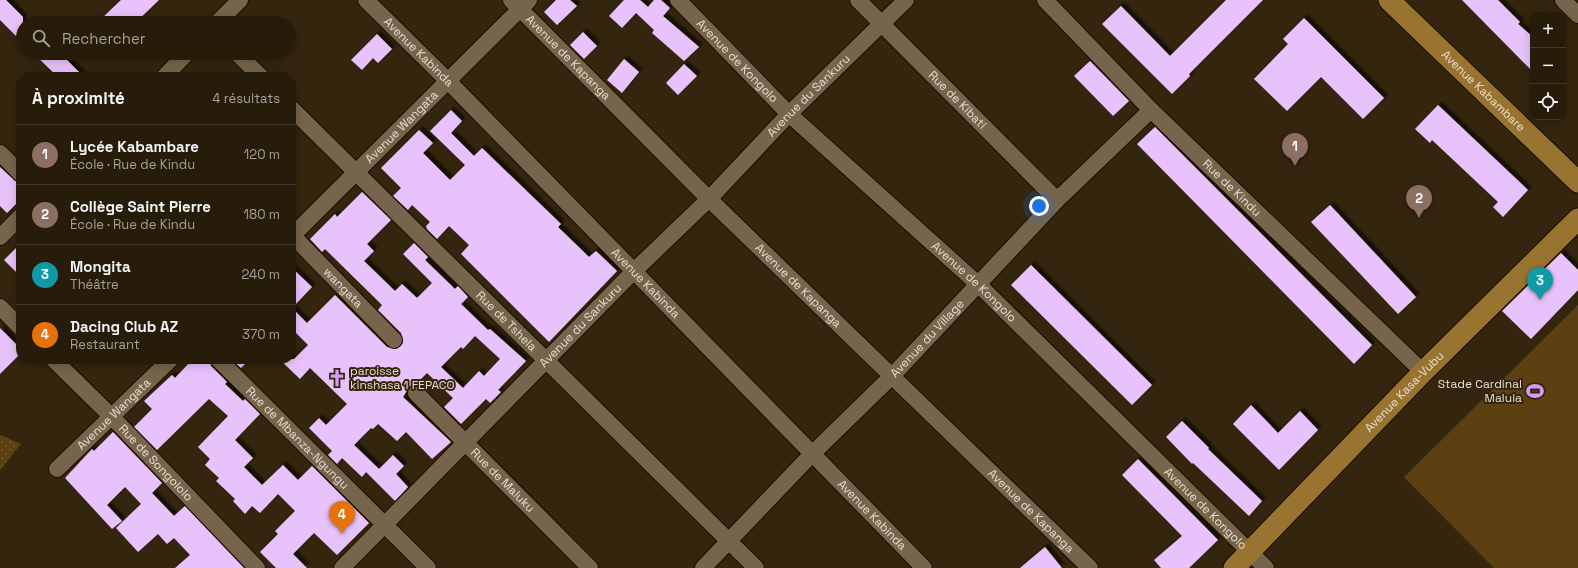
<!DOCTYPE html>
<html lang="fr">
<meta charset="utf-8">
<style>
:root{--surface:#271c0a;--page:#2f2513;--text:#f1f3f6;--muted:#a4a19c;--line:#433a2b;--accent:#d89af8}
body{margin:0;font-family:"Space Grotesk",sans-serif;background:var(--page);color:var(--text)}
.controls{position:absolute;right:12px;top:12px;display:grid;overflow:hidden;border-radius:8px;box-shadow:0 2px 10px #0003}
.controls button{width:36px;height:36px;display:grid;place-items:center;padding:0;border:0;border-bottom:1px solid var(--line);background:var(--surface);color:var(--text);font:20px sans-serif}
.you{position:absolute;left:1039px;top:206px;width:14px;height:14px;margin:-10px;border:3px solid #fff;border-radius:50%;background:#1a73e8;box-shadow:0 0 0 6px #1a73e833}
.badge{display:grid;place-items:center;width:26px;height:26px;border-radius:50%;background:var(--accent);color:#fff;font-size:13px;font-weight:700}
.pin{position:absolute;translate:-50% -33px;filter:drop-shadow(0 1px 2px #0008)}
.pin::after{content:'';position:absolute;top:21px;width:14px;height:12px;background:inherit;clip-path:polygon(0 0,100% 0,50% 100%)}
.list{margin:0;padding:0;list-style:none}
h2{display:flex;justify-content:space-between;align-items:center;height:52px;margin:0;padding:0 16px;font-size:17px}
h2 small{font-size:13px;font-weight:400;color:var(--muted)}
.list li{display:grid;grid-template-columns:26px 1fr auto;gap:12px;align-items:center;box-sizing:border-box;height:60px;padding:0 16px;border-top:1px solid var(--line)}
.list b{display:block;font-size:15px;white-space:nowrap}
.list p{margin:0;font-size:13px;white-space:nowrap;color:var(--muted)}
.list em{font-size:13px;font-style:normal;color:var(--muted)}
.icon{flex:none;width:22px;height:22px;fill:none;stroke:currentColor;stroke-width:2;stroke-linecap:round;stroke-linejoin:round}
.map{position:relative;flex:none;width:1578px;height:568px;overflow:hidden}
.search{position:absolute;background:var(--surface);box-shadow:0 2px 10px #0003;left:16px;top:16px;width:280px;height:44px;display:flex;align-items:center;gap:10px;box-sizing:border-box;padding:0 14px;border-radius:22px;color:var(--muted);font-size:15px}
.panel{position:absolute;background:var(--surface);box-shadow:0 2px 10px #0003;left:16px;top:72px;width:280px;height:292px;border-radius:16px}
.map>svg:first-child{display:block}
</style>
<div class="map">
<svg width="1578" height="568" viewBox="0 0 1578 568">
<defs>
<pattern id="grass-dots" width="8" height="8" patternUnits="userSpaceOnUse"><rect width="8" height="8" fill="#5c4011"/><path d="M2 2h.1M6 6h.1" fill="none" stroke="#735b33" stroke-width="1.8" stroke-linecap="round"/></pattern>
<filter id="shadow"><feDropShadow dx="3.5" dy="-3.5" stdDeviation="1" flood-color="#0009"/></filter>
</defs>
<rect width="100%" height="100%" fill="#34250e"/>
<path fill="url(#grass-dots)" d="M 0,435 L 21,444 L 0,470 Z"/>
<path fill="#5c4011" d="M 1578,305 L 1578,568 L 1494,568 L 1404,477 Z"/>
<path fill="#e8c3fb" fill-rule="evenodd" filter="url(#shadow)" d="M 0,0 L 6,0 L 23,17 L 23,43 L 0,20 Z
M 121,0 L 159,0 L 135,23 L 97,23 Z
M 556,0 L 570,0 L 577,6 L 557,25 L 544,12 Z
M 624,0 L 640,0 L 648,7 L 654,0 L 661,0 L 670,8 L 663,16 L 699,47 L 684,61 L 652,33 L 654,30 L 636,13 L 622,28 L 609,16 Z
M 1226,0 L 1263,0 L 1189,74 L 1190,76 L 1172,94 L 1102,24 L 1121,6 L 1170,56 Z
M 1462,0 L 1498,0 L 1520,22 L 1518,24 L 1533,37 L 1533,72 Z
M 1304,18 L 1384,98 L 1363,119 L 1321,77 L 1287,111 L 1254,79 L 1288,44 L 1283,39 Z
M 583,32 L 597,46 L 584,59 L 570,45 Z
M 377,34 L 392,49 L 378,63 L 373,58 L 362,70 L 351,60 Z
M 33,53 L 60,53 L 84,77 L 58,77 Z
M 624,59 L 639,72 L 622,93 L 607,80 Z
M 1090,61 L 1129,101 L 1113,116 L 1074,76 Z
M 684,64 L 697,76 L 678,95 L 666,83 Z
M 1438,105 L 1528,190 L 1503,217 L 1493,207 L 1498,202 L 1432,140 L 1430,143 L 1415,129 Z
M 451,110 L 462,121 L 451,133 L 474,156 L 482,148 L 561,224 L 558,227 L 589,257 L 596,251 L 617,271 L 549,342 L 461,254 L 469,245 L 449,226 L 437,239 L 427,229 L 426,226 L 430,222 L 412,205 L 408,210 L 393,196 L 401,188 L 381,168 L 419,130 L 433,143 L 423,153 L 450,180 L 465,165 L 430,131 Z
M 1155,127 L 1372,345 L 1354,364 L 1137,144 Z
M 0,167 L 15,181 L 21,183 L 21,199 L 7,213 L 0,206 Z
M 362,192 L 391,220 L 367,244 L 374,251 L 364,261 L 395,291 L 402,284 L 417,298 L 432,283 L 403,254 L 414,243 L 428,257 L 425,260 L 455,289 L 458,286 L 468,297 L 461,304 L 488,330 L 490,329 L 526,361 L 498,390 L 501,392 L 490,403 L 486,399 L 461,424 L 444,407 L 453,398 L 427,373 L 416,384 L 409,387 L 403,397 L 451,442 L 432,459 L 406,432 L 397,441 L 378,424 L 373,429 L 371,428 L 354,445 L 379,469 L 393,455 L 404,466 L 396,474 L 408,487 L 395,501 L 366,472 L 362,477 L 342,458 L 337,464 L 328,455 L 332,451 L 309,428 L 319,418 L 326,425 L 347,404 L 310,368 L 300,379 L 279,359 L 294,359 L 308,345 L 291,328 L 291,267 L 312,287 L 292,308 L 307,323 L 335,295 L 387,347 L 396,349 L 403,343 L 401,333 L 378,310 L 382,305 L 325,249 L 322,252 L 310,239 L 335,214 L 337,217 ZM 475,336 L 500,359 L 484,376 L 479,371 L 463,388 L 441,367 L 461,347 L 463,349 Z
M 1330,205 L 1416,297 L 1398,314 L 1311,222 Z
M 21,243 L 21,277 L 4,260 Z
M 1561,253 L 1578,270 L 1578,290 L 1531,339 L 1502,311 Z
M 1031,265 L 1152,385 L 1132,405 L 1011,285 Z
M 0,328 L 21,349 L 21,353 L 0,374 Z
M 193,359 L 209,359 L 211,366 L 227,382 L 225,384 L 243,401 L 245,399 L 260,414 L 235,440 L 253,458 L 244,467 L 262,485 L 283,465 L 298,480 L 312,466 L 369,523 L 337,555 L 314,533 L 293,554 L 307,568 L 276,568 L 260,552 L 278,534 L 275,531 L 295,511 L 278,494 L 260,513 L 252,506 L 245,514 L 233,501 L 235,499 L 216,481 L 219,478 L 205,465 L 210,459 L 198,447 L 228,416 L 209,399 L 157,450 L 134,427 L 152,409 L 144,401 L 172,375 L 175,378 Z
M 231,359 L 250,359 L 241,368 Z
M 1251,405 L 1278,433 L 1300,411 L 1318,430 L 1279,470 L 1233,424 Z
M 1182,421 L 1209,448 L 1208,449 L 1262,501 L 1249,516 L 1193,463 L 1192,464 L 1166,437 Z
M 113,432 L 162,483 L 152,493 L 174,516 L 185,506 L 244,568 L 175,568 L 190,555 L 174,538 L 167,544 L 158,534 L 138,552 L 116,528 L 141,504 L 125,487 L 107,505 L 122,521 L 112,529 L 65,478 L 92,449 L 94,451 Z
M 1138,459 L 1218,540 L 1189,568 L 1161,568 L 1154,560 L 1182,536 L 1122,475 Z
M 1045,547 L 1062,568 L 1020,568 Z"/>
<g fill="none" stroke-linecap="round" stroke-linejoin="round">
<g stroke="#1b0e00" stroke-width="18">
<g id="minor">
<path id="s1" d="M 366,0 L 448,81 L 924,568"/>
<path id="s2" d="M 511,0 L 709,199 L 1090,568"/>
<path id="s3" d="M 678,0 L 789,114 L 979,285 L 1266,568"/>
<path id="s4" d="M 858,0 L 1057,200"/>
<path id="s5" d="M 1045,0 L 1151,110 L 1423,372"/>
<path d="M 1563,0 L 1578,15"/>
<path d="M 217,23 L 240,0"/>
<path d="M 237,53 L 261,77"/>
<path d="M 164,77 L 187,53"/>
<path id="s6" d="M 291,108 L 756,568"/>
<path d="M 0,153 L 21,174"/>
<path id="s7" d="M 293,236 L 394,340"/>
<path d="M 0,237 L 21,216"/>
<path id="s8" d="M 291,237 L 529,0"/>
<path d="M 0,307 L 21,328"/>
<path id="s9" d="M 53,359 L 111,416 L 257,568"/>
<path id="s10" d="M 218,359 L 428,568"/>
<path id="s11" d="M 416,393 L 590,568"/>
<path id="s12" d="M 57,469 L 171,359"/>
<path id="s13" d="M 342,568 L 634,271 L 709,199 L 789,114 L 906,0"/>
<path id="s14" d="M 703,568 L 811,455 L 893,375 L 1057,200 L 1151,110"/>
</g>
</g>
<g stroke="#1b0e00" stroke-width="23">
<g id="major">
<path id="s15" d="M 1389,0 L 1578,182"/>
<path id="s16" d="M 1234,568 L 1423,372 L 1578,219"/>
</g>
</g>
<use href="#minor" stroke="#76654c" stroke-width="16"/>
<use href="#major" stroke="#997330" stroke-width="21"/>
</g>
<defs>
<g id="church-bare" transform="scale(1.38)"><path d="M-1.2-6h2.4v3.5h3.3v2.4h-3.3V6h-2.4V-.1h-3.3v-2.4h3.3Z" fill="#d89af8" stroke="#34250e" stroke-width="2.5" paint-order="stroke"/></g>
<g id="stadium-bare" transform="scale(1.38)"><path d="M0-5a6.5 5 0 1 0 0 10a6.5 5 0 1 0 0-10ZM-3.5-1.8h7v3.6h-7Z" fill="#d89af8" stroke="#34250e" stroke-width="2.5" paint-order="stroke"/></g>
</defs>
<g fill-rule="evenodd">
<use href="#church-bare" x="337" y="378"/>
<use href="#stadium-bare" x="1535" y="391"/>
</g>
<g text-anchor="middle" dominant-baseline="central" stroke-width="4" stroke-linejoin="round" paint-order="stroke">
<g font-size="12" fill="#e7ddcf" stroke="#34250e">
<text stroke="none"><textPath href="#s1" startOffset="74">Avenue Kabinda</textPath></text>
<text stroke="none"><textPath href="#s2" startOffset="81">Avenue de Kapanga</textPath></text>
<text stroke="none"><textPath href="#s3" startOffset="85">Avenue de Kongolo</textPath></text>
<text stroke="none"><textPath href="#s15" startOffset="131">Avenue Kabambare</textPath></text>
<text stroke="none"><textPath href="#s13" startOffset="664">Avenue du Sankuru</textPath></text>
<text stroke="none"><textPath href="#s4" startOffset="141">Rue de Kibati</textPath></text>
<text stroke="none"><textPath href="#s8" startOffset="156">Avenue Wangata</textPath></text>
<text stroke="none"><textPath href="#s5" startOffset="265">Rue de Kindu</textPath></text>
<text stroke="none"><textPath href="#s3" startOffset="409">Avenue de Kongolo</textPath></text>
<text stroke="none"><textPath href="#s1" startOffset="398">Avenue Kabinda</textPath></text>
<text stroke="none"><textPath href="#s2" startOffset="405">Avenue de Kapanga</textPath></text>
<text stroke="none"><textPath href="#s7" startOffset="72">wangata</textPath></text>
<text stroke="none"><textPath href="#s6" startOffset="303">Rue de Tshela</textPath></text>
<text stroke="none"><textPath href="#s13" startOffset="340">Avenue du Sankuru</textPath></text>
<text stroke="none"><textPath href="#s14" startOffset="321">Avenue du Village</textPath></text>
<text stroke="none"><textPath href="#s16" startOffset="245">Avenue Kasa-Vubu</textPath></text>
<text stroke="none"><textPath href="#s12" startOffset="79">Avenue Wangata</textPath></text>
<text stroke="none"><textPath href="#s10" startOffset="112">Rue de Mbanza-Ngungu</textPath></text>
<text stroke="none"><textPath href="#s9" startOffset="146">Rue de Songololo</textPath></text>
<text stroke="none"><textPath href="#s11" startOffset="123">Rue de Maluku</textPath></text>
<text stroke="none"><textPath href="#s3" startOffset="733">Avenue de Kongolo</textPath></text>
<text stroke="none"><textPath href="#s2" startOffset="729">Avenue de Kapanga</textPath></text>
<text stroke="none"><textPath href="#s1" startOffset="722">Avenue Kabinda</textPath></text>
</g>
<g font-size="12" fill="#e7ddcf" stroke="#34250e" text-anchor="start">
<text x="350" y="371">paroisse<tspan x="350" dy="14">kinshasa 1 FEPACO</tspan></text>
<text x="1522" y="384" text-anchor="end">Stade Cardinal<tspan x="1522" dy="14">Malula</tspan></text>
</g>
</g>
</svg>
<div class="controls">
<button>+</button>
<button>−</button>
<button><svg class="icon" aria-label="locate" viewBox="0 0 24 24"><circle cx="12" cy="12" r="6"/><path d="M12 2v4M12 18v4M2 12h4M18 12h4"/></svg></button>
</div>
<div class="you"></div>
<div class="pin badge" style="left:1295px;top:166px;background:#8d6e63">1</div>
<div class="pin badge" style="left:1419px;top:218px;background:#8d6e63">2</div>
<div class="pin badge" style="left:1540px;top:300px;background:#0f9aa8">3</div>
<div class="pin badge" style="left:342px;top:534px;background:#e8710a">4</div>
<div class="search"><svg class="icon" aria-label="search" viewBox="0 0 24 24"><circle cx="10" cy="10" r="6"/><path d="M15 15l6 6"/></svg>Rechercher</div>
<section class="panel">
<h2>À proximité<small>4 résultats</small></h2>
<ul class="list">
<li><span class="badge" style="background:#8d6e63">1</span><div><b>Lycée Kabambare</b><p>École · Rue de Kindu</p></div><em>120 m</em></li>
<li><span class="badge" style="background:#8d6e63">2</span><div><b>Collège Saint Pierre</b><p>École · Rue de Kindu</p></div><em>180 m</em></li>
<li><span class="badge" style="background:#0f9aa8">3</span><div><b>Mongita</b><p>Théâtre</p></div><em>240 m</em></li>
<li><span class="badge" style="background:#e8710a">4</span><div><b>Dacing Club AZ</b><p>Restaurant</p></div><em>370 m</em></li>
</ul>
</section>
</div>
